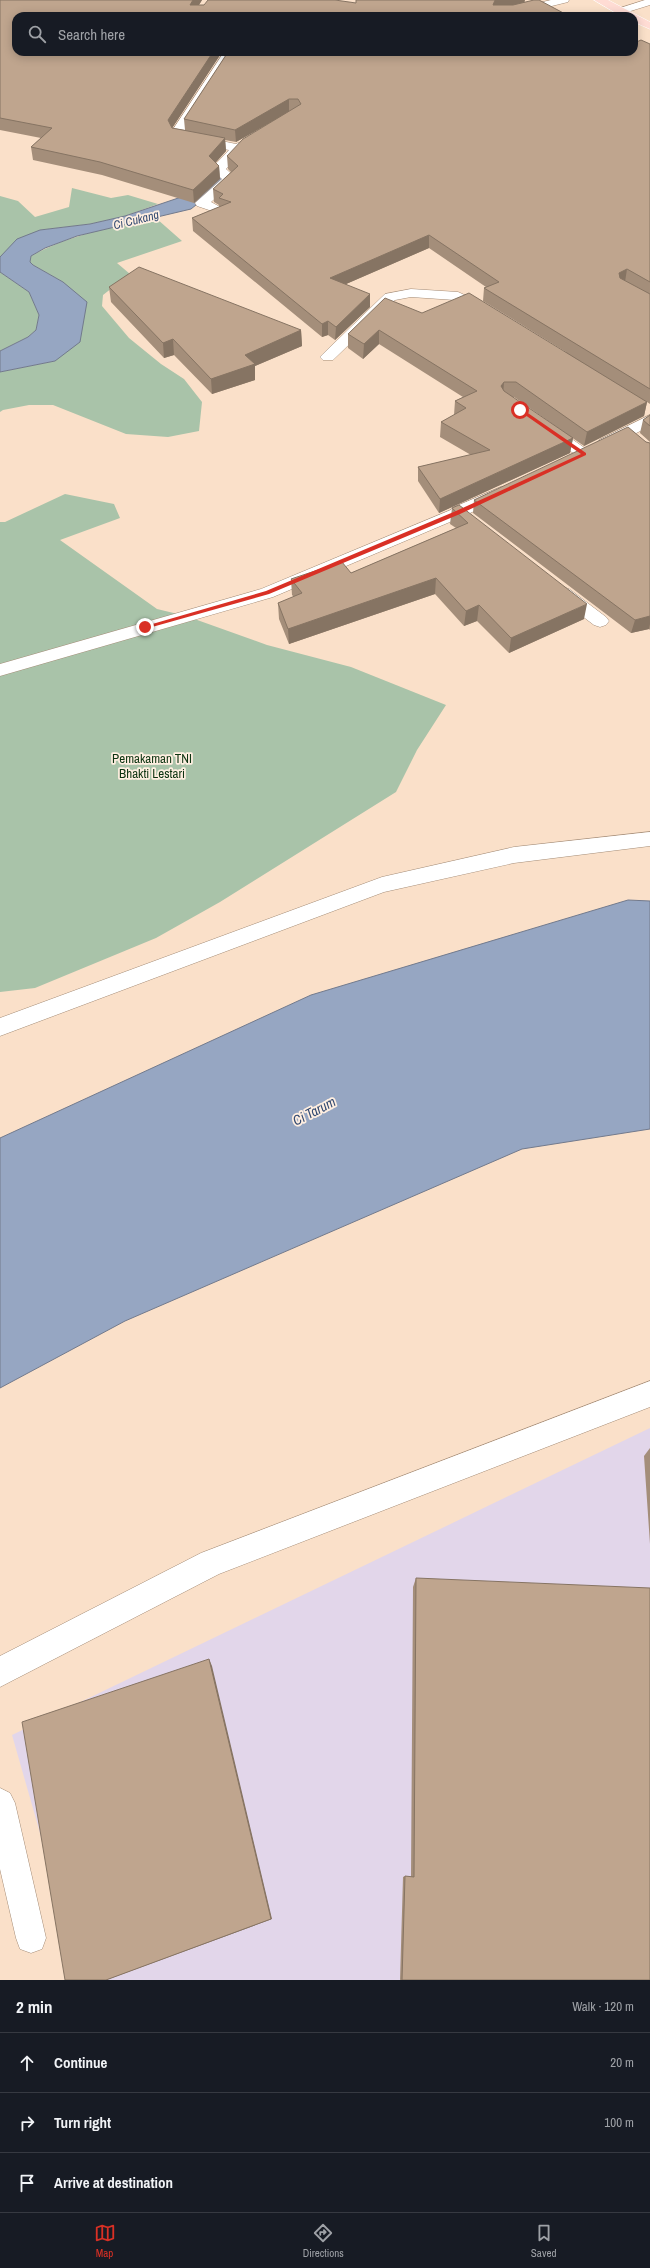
<!DOCTYPE html>
<meta charset="utf-8">
<style>
:root{--surface:#171b24;--page:#242831;--text:#f1f3f6;--muted:#9ea1a6;--line:#363941;--accent:#d93025}
body{margin:0;font-family:"Archivo Narrow",sans-serif;background:var(--page);color:var(--text)}
.stop{position:absolute;width:12px;height:12px;margin:-9px;border:3px solid #d93025;border-radius:50%;background:#fff}
.stop.end{background:#d93025;border-color:#fff;box-shadow:0 1px 4px #0008}
.list{margin:0;padding:0;list-style:none}
h2{display:flex;justify-content:space-between;align-items:center;height:52px;margin:0;padding:0 16px;font-size:17px}
h2 small{font-size:13px;font-weight:400;color:var(--muted)}
.list li{display:grid;grid-template-columns:26px 1fr auto;gap:12px;align-items:center;box-sizing:border-box;height:60px;padding:0 16px;border-top:1px solid var(--line)}
.list b{display:block;font-size:15px;white-space:nowrap}
.list em{font-size:13px;font-style:normal;color:var(--muted)}
.icon{flex:none;width:22px;height:22px;fill:none;stroke:currentColor;stroke-width:2;stroke-linecap:round;stroke-linejoin:round}
.map{position:relative;flex:none;width:650px;height:1980px;overflow:hidden}
.search{position:absolute;background:var(--surface);box-shadow:0 2px 10px #0003;left:12px;right:12px;top:12px;height:44px;display:flex;align-items:center;gap:10px;box-sizing:border-box;padding:0 14px;border-radius:12px;color:var(--muted);font-size:15px}
.sheet{height:232px;background:var(--surface)}
nav{display:flex;justify-content:space-around;align-items:center;box-sizing:border-box;height:56px;border-top:1px solid var(--line);background:var(--surface);font-size:11px;color:var(--muted)}
nav a{display:grid;justify-items:center;gap:2px}
nav .on{color:var(--accent)}
.map>svg:first-child{display:block}
</style>
<div class="map">
<svg width="650" height="1980" viewBox="0 0 650 1980">
<rect width="100%" height="100%" fill="#fae0c9"/>
<path fill="#e2d6ea" d="M 650,1428 L 650,1980 L 82,1980 L 12,1735 Z"/>
<path fill="#a9c3a9" d="M 72,188 L 111,198 L 128,195 L 158,204 L 125,216 L 90,224 L 40,230 L 0,257 L 0,196 L 18,201 L 35,217 L 69,207 Z
M 157,219 L 182,241 L 117,263 L 130,274 L 103,295 L 102,306 L 129,338 L 161,364 L 184,379 L 202,402 L 199,431 L 168,437 L 126,434 L 53,405 L 29,405 L 3,410 L 0,412 L 0,372 L 55,361 L 63,282 L 33,265 L 30,262 L 31,256 C 69,235 114,226 157,219 Z
M 0,272 L 29,292 L 39,315 L 36,330 L 28,337 L 0,351 Z
M 65,494 L 114,504 L 120,518 L 60,540 L 157,609 L 186,616 L 267,645 L 351,667 L 446,705 L 417,750 L 396,792 L 220,902 L 156,938 L 35,988 L 0,992 L 0,522 L 5,522 Z"/>
<path fill="#96a6c2" stroke="#727a8c" d="M 218,176 L 227,180 L 191,209 L 77,236 L 45,248 L 31,256 L 30,262 L 33,265 L 63,282 L 87,302 L 80,342 L 55,361 L 0,372 L 0,351 L 28,337 L 36,330 L 39,315 L 29,292 L 0,272 L 0,257 L 17,239 L 40,230 L 90,224 L 125,216 L 202,190 Z
M 628,900 L 650,901 L 650,1129 L 522,1149 L 125,1321 L 0,1388 L 0,1138 L 311,995 Z"/>
<g fill="none" stroke-linecap="round" stroke-linejoin="round">
<g stroke="#a48c77" stroke-width="1">
<path id="lane" d="M 551,0 L 569,0 L 568,2 L 511,16 L 493,16 L 494,14 Z
M 645,0 L 650,0 L 650,5 L 621,14 L 616,11 L 617,9 Z
M 548,424 L 553,426 L 589,451 L 592,454 L 589,457 L 579,457 L 543,432 L 540,429 L 543,426 Z
M 458,507 L 464,508 L 466,512 L 464,516 L 273,597 L 0,676 L 0,664 L 261,589 Z
M 650,832 L 650,846 L 514,863 L 384,892 L 0,1036 L 0,1018 L 382,877 L 514,847 Z
M 0,1788 L 10,1793 L 15,1803 L 46,1938 L 42,1949 L 31,1953 L 20,1949 L 16,1938 L 0,1869 Z"/>
</g>
<g stroke="#a48c77" stroke-width="1">
<path id="street" d="M 224,52 L 236,52 L 183,133 L 236,144 L 249,138 L 255,142 L 243,151 L 226,169 L 237,179 L 211,202 L 222,208 L 215,212 L 197,206 L 195,203 L 222,179 L 211,169 L 229,150 L 173,139 L 170,134 Z
M 411,289 L 458,292 L 491,307 L 493,310 L 491,313 L 481,313 L 455,300 L 411,297 L 395,300 L 333,360 L 323,360 L 320,357 L 323,354 L 385,294 Z
M 650,415 L 650,426 L 611,446 L 599,446 L 597,443 L 599,440 Z
M 501,487 L 507,488 L 509,492 L 507,496 L 470,513 L 483,526 L 481,530 C 469,533 456,522 450,512 L 452,508 Z
M 563,587 L 569,589 L 606,617 L 609,621 L 606,625 L 600,627 L 594,625 L 557,597 L 554,593 L 557,589 Z
M 650,1381 L 650,1407 L 219,1574 L 0,1687 L 0,1656 L 201,1553 Z"/>
</g>
<g stroke="#fff" stroke-width="1">
<path id="primary" d="M 594,0 L 608,0 L 650,22 L 650,29 L 634,22 L 634,16 L 621,16 Z"/>
</g>
<use href="#lane" fill="#fff" fill-rule="evenodd"/>
<use href="#street" fill="#fff" fill-rule="evenodd"/>
<use href="#primary" fill="#ffdcd4" fill-rule="evenodd"/>
</g>
<path fill="#a48e7a" d="M 0,0 L 202,0 L 199,5 L 356,3 L 524,2 L 569,16 L 16,52 L 222,52 L 172,128 L 185,130 L 184,119 L 228,52 L 634,52 L 650,44 L 650,404 L 647,402 L 644,416 L 584,446 L 514,397 L 512,397 L 573,438 L 570,453 L 439,513 L 418,481 L 418,467 L 471,455 L 440,437 L 441,422 L 454,415 L 455,401 L 463,397 L 379,344 L 363,359 L 348,348 L 348,334 L 422,313 L 566,352 L 483,301 L 484,288 L 486,287 L 429,248 L 346,284 L 370,307 L 335,340 L 328,335 L 322,337 L 193,231 L 192,218 L 219,207 L 219,205 L 214,202 L 213,189 L 231,172 L 228,169 L 227,156 L 275,120 L 236,142 L 225,140 L 226,151 L 215,163 L 219,166 L 220,179 L 194,203 L 102,175 L 33,160 L 31,147 L 41,138 L 0,130 Z
M 109,287 L 301,330 L 302,346 L 255,366 L 255,380 L 212,394 L 174,355 L 164,358 L 111,302 Z
M 650,415 L 650,442 L 640,433 L 643,420 Z
M 646,442 L 650,443 L 650,630 L 649,629 L 631,633 L 473,513 L 474,500 Z
M 452,508 L 584,619 L 509,653 L 477,621 L 464,626 L 435,594 L 289,644 L 279,619 L 278,603 L 294,597 L 292,595 L 291,579 L 351,573 L 456,528 L 450,524 Z
M 650,1448 L 650,1544 L 644,1456 Z
M 416,1578 L 650,1980 L 400,1980 L 403,1877 L 405,1876 L 411,1877 L 413,1587 Z"/>
<path fill="#867463" d="M 193,0 L 202,0 L 192,16 L 190,5 Z
M 495,0 L 525,0 L 524,5 L 493,5 Z
M 213,52 L 222,52 L 169,133 L 168,120 Z
M 289,99 L 289,112 L 236,142 L 235,130 Z
M 225,138 L 226,151 L 210,169 L 209,156 Z
M 219,166 L 220,179 L 194,203 L 193,190 Z
M 429,235 L 429,248 L 330,291 L 330,278 Z
M 627,269 L 625,282 L 616,286 L 619,273 Z
M 370,294 L 370,307 L 335,340 L 336,327 Z
M 328,321 L 328,335 L 322,337 L 322,324 Z
M 301,330 L 302,346 L 255,366 L 255,380 L 212,394 L 211,379 L 245,355 Z
M 379,330 L 379,344 L 363,359 L 364,344 Z
M 173,339 L 174,355 L 164,358 L 163,343 Z
M 504,382 L 503,397 L 501,386 Z
M 647,402 L 644,416 L 584,446 L 587,432 Z
M 573,438 L 570,453 L 439,513 L 440,499 Z
M 436,578 L 435,594 L 289,644 L 288,629 Z
M 587,604 L 584,619 L 509,653 L 511,638 Z
M 479,605 L 477,621 L 464,626 L 466,611 Z
M 650,616 L 650,624 L 649,629 L 631,633 L 635,620 Z
M 209,1659 L 212,1666 L 272,1919 L 106,1980 Z"/>
<path fill="#bfa58e" stroke="#867463" d="M 0,0 L 193,0 L 190,5 L 204,5 L 208,0 L 335,0 L 356,3 L 356,0 L 496,0 L 495,0 L 493,5 L 513,5 L 534,0 L 539,0 L 569,16 L 16,16 L 16,52 L 213,52 L 168,120 L 172,128 L 225,138 L 209,156 L 219,166 L 193,190 L 100,162 L 31,147 L 52,128 L 0,118 Z
M 641,40 L 650,44 L 650,282 L 627,269 L 619,273 L 620,278 L 650,294 L 650,389 L 484,288 L 499,282 L 429,235 L 330,278 L 370,294 L 336,327 L 328,321 L 322,324 L 192,218 L 231,202 L 219,198 L 223,194 L 213,189 L 238,166 L 227,156 L 243,139 L 301,104 L 298,99 L 289,99 L 235,130 L 184,119 L 228,52 L 634,52 L 634,43 Z
M 139,267 L 301,330 L 245,355 L 255,364 L 211,379 L 173,339 L 163,343 L 109,287 Z
M 469,293 L 647,402 L 587,432 L 516,382 L 504,382 L 501,386 L 504,391 L 573,438 L 440,499 L 418,467 L 490,450 L 441,422 L 466,408 L 455,401 L 477,391 L 379,330 L 364,344 L 348,334 L 385,298 L 422,313 Z
M 650,415 L 650,426 L 643,420 Z
M 628,427 L 646,442 L 650,443 L 650,616 L 635,620 L 474,500 Z
M 459,505 L 587,604 L 511,638 L 479,605 L 466,611 L 436,578 L 288,629 L 278,603 L 302,593 L 291,579 L 342,562 L 351,573 L 468,523 L 452,508 Z
M 416,1578 L 650,1588 L 650,1980 L 402,1980 L 405,1876 L 414,1877 Z
M 209,1659 L 271,1919 L 106,1980 L 65,1980 L 22,1722 Z"/>
<path fill="#d93025" d="M 522,409 L 586,453 L 586,455 L 460,514 L 269,594 L 145,629 L 142,627 L 266,591 L 456,511 L 581,454 L 518,410 Z"/>
<g text-anchor="middle" dominant-baseline="central" stroke-width="3.5" stroke-linejoin="round" paint-order="stroke">
<g font-size="12" font-style="italic" fill="#334a72" stroke="#ffefe1">
<text transform="translate(136 220) rotate(-14)">Ci Cukang</text>
</g>
<g font-size="13" fill="#0c3310" stroke="#ffefe1">
<text x="152" y="758">Pemakaman TNI<tspan x="152" dy="15">Bhakti Lestari</tspan></text>
</g>
<g font-size="14" font-style="italic" fill="#334a72" stroke="#ffefe1">
<text transform="translate(314 1111) rotate(-27)">Ci Tarum</text>
</g>
</g>
</svg>
<div class="stop" style="left:520px;top:410px"></div>
<div class="stop end" style="left:145px;top:627px"></div>
<div class="search"><svg class="icon" aria-label="search" viewBox="0 0 24 24"><circle cx="10" cy="10" r="6"/><path d="M15 15l6 6"/></svg>Search here</div>
</div>
<section class="sheet">
<h2>2 min<small>Walk · 120 m</small></h2>
<ul class="list">
<li><svg class="icon" aria-label="ahead" viewBox="0 0 24 24"><path d="M12 20V5M6 11l6-6 6 6"/></svg><div><b>Continue</b></div><em>20 m</em></li>
<li><svg class="icon" aria-label="right" viewBox="0 0 24 24"><path d="M7 20v-9h11M14 6l5 5-5 5"/></svg><div><b>Turn right</b></div><em>100 m</em></li>
<li><svg class="icon" aria-label="arrive" viewBox="0 0 24 24"><path d="M6 21V4h12l-3 4 3 4H6"/></svg><div><b>Arrive at destination</b></div></li>
</ul>
</section>
<nav>
<a class="on"><svg class="icon" aria-label="map" viewBox="0 0 24 24"><path d="M3 6l6-2 6 2 6-2v14l-6 2-6-2-6 2zM9 4v14M15 6v14"/></svg>Map</a>
<a><svg class="icon" aria-label="directions" viewBox="0 0 24 24"><path d="M12 3l9 9-9 9-9-9zM9 14v-3h6M13 9l2 2-2 2"/></svg>Directions</a>
<a><svg class="icon" aria-label="saved" viewBox="0 0 24 24"><path d="M7 4h10v16l-5-4-5 4z"/></svg>Saved</a>
</nav>
